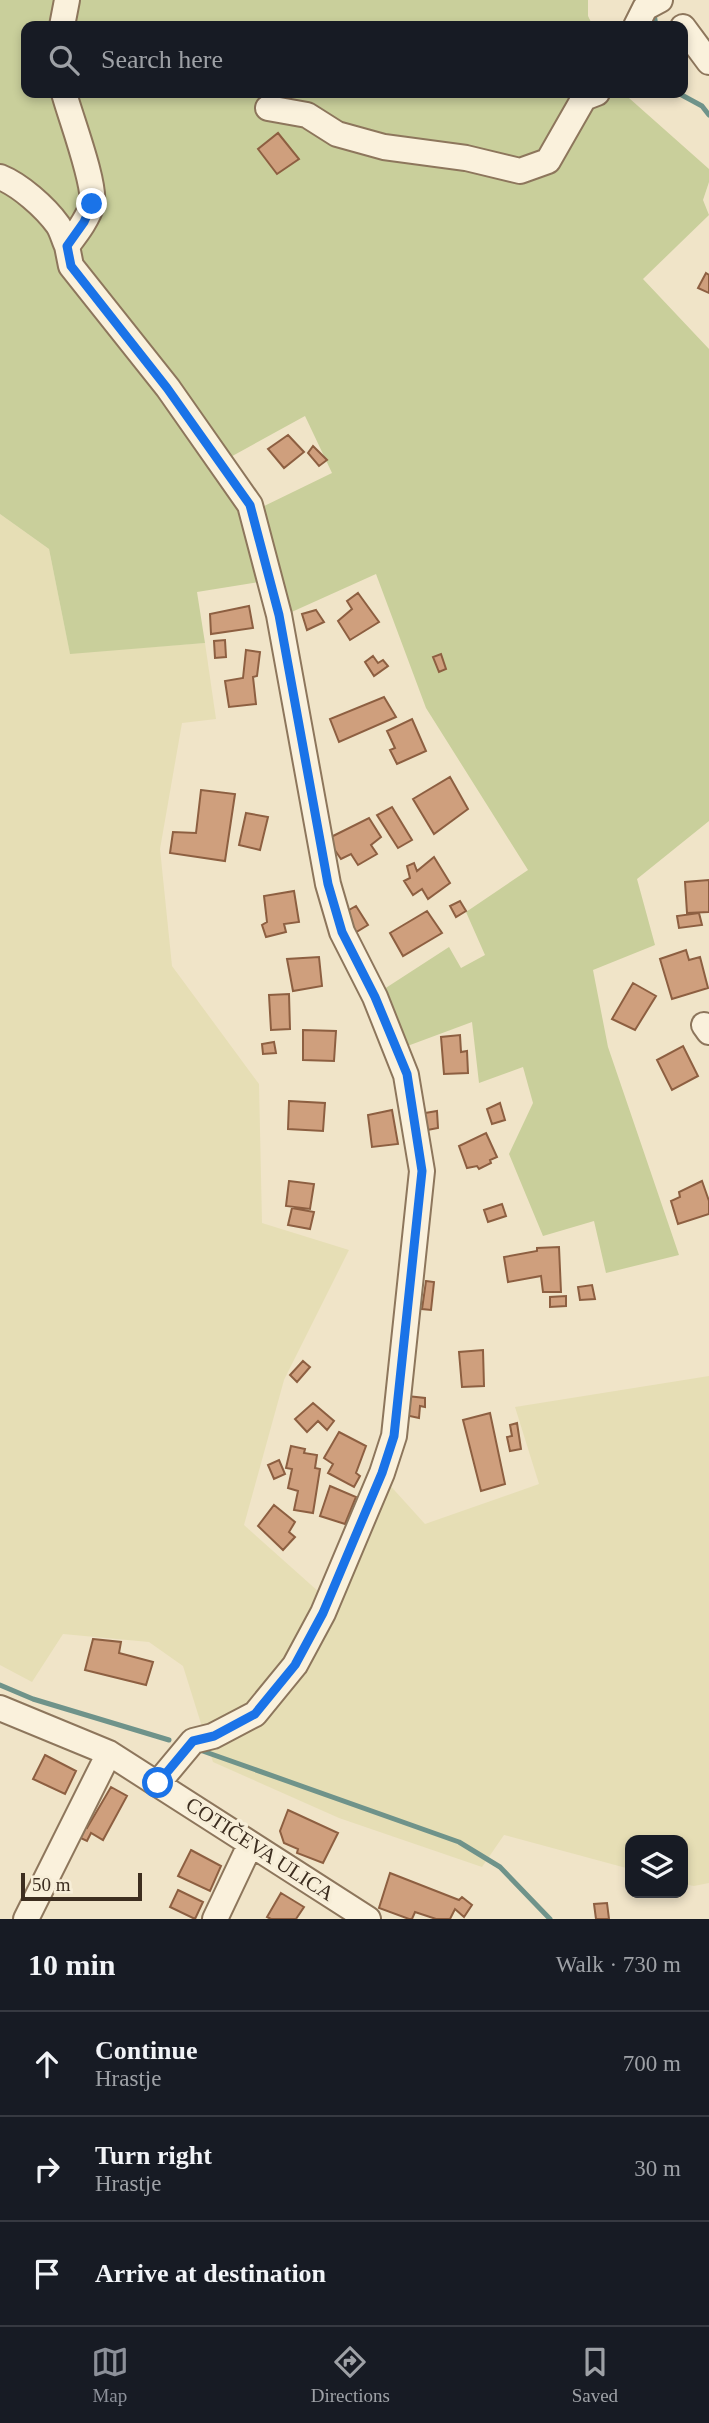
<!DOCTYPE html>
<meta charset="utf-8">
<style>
:root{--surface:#171b24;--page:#242831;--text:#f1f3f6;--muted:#9ea1a6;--line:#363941;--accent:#8c9099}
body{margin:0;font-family:"Times New Roman",serif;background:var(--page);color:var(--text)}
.controls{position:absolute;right:21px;bottom:21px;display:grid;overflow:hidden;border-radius:14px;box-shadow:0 4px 10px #0003}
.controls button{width:63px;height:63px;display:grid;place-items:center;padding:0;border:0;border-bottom:2px solid var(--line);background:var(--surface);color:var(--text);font:35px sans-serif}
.scale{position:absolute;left:21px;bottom:18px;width:121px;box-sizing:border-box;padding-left:7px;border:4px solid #3d2e20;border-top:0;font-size:19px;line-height:24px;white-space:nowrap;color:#3d2e20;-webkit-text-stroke:5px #f7eed8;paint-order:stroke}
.stop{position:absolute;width:21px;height:21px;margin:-16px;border:5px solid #1a73e8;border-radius:50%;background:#fff}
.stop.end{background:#1a73e8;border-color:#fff;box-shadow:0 2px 7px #0008}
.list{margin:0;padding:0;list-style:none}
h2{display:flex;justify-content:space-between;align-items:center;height:91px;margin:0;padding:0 28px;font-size:30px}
h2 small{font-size:23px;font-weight:400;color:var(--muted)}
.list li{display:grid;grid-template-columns:46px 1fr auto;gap:21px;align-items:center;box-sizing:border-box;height:105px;padding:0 28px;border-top:2px solid var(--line)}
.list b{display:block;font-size:26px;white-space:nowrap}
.list p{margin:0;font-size:23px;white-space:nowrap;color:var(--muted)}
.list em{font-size:23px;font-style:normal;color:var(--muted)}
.icon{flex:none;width:38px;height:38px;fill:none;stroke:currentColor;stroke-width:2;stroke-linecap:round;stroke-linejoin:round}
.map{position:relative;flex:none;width:709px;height:1919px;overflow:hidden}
.search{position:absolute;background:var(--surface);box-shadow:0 4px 10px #0003;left:21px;right:21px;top:21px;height:77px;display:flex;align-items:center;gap:18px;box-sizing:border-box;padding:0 24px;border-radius:14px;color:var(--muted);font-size:26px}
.sheet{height:406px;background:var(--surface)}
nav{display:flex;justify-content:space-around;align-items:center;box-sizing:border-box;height:98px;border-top:2px solid var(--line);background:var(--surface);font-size:19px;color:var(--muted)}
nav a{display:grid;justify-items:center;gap:4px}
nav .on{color:var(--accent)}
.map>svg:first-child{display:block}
</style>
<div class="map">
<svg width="709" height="1919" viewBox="0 0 709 1919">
<rect width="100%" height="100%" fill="#f0e4c8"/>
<path fill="#e6deb5" d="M 0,514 L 49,549 L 70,653 L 205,643 L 216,719 L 182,723 L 160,849 L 172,966 L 259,1084 L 262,1223 L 349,1250 L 284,1380 L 244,1525 L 338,1609 L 386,1481 L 425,1524 L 539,1484 L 515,1407 L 709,1376 L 709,1883 L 694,1886 L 683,1884 L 683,1840 L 630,1840 L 630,1869 L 504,1835 L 482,1867 L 339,1818 L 213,1762 L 183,1666 L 149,1642 L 63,1634 L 32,1682 L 0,1665 Z"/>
<path fill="#c9cf9b" d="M 0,0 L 588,0 L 588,16 L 593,26 L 26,26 L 26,93 L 626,93 L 629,98 L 709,169 L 709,182 L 703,200 L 709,215 L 643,279 L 709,349 L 709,821 L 637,879 L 655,945 L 593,970 L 608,1047 L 679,1255 L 606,1273 L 594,1221 L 543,1236 L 509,1154 L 533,1103 L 523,1067 L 479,1083 L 472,1022 L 402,1048 L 378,993 L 449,947 L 461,968 L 485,955 L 466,912 L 528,870 L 426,708 L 376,574 L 285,615 L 258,509 L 332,473 L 305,416 L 216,465 L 245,506 L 265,581 L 197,592 L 205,643 L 70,654 L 49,549 L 0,514 Z"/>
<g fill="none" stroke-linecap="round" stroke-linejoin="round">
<path stroke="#6f938a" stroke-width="5" d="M 654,14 L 656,26
M 678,93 L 702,106 L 709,115
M 0,1685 L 33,1699 L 169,1740
M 197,1749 L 459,1842 L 500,1867 L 550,1919"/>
</g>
<path fill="#cf9f7d" stroke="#8d5f41" stroke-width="2" d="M 278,133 L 299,159 L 277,174 L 258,149 Z
M 706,273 L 709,275 L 709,293 L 698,288 Z
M 288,435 L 304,452 L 284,468 L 268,449 Z
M 313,446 L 327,460 L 319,466 L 308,453 Z
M 358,593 L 379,622 L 350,640 L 338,621 L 352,609 L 347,601 Z
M 249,606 L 253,628 L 211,634 L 210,614 Z
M 316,610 L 324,622 L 307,630 L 302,614 Z
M 225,640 L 226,657 L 215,658 L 214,641 Z
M 246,650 L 260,652 L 257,676 L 253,677 L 256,704 L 229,707 L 225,681 L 243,678 Z
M 441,654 L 446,669 L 439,672 L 433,657 Z
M 373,656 L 378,663 L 383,660 L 388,666 L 374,676 L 365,662 Z
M 384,697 L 396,717 L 339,742 L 330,719 Z
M 412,719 L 426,751 L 397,764 L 390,750 L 395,748 L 387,731 Z
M 450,777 L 468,809 L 434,834 L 413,799 Z
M 201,790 L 235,794 L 225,861 L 170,853 L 173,832 L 196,833 Z
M 392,807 L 412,840 L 398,848 L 377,815 Z
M 246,813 L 268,817 L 260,850 L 239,845 Z
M 369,818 L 381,837 L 371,845 L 377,854 L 358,865 L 351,854 L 341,859 L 327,839 Z
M 434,857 L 450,883 L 428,899 L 422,889 L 413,895 L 404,881 L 410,878 L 407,866 L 414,863 L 417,871 Z
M 709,880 L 709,912 L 687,913 L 685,882 Z
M 294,891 L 299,922 L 284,924 L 286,932 L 266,937 L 262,925 L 267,922 L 264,896 Z
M 460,901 L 466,911 L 456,917 L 450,906 Z
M 356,906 L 368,925 L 353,934 L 342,914 Z
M 427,911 L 442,933 L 403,956 L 390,933 Z
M 699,913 L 702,925 L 679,928 L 677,916 Z
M 686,950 L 689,960 L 700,957 L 708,988 L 672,999 L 660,959 Z
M 319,957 L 322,986 L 293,991 L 287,959 Z
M 633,983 L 656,996 L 635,1030 L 612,1019 Z
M 289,994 L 290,1029 L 271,1030 L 269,995 Z
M 303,1030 L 336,1031 L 334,1061 L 303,1060 Z
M 460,1035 L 461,1052 L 467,1051 L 468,1073 L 444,1074 L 441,1037 Z
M 274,1042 L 276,1053 L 263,1054 L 262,1044 Z
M 683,1046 L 698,1076 L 672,1090 L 657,1060 Z
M 289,1101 L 325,1103 L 323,1131 L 288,1129 Z
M 500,1103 L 505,1120 L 492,1124 L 487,1109 Z
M 392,1110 L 398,1144 L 372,1147 L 368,1115 Z
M 437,1111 L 438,1128 L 422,1131 L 419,1114 Z
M 486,1133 L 497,1157 L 490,1160 L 491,1163 L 479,1169 L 477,1166 L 467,1168 L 459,1146 Z
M 289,1181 L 314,1184 L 310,1209 L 286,1206 Z
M 702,1181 L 709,1201 L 709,1214 L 678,1224 L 671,1201 L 680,1197 L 679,1192 Z
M 502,1204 L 506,1216 L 488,1222 L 484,1210 Z
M 292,1208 L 314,1212 L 310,1229 L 288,1225 Z
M 559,1247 L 561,1292 L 543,1292 L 541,1276 L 508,1282 L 504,1257 L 537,1251 L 537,1248 Z
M 426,1281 L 434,1282 L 431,1310 L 422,1309 Z
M 592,1285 L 595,1299 L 580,1300 L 578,1287 Z
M 566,1296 L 566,1306 L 550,1307 L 550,1297 Z
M 483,1350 L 484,1386 L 462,1387 L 459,1352 Z
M 303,1361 L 310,1367 L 297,1382 L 290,1375 Z
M 407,1396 L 425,1398 L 425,1407 L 420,1406 L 419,1418 L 405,1415 Z
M 313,1403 L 334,1421 L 327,1430 L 318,1421 L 307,1432 L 295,1419 Z
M 490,1413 L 505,1484 L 481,1491 L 463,1420 Z
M 517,1423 L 521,1449 L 510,1451 L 507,1437 L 512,1436 L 510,1425 Z
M 339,1432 L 366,1446 L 356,1473 L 360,1476 L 354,1487 L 328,1473 L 333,1464 L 324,1458 Z
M 291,1446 L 305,1449 L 304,1453 L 317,1455 L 315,1468 L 320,1469 L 313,1513 L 294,1510 L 298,1491 L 288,1488 L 292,1469 L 286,1468 Z
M 279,1460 L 285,1474 L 274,1479 L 268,1465 Z
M 330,1486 L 356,1497 L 345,1524 L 320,1516 Z
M 274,1505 L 295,1522 L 289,1532 L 295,1537 L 283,1550 L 258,1526 Z
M 93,1639 L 121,1642 L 119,1653 L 153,1662 L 146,1685 L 85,1670 Z
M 45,1755 L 76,1771 L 65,1794 L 33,1779 Z
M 111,1787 L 127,1796 L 103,1840 L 91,1833 L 87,1841 L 72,1834 L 78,1823 L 87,1828 Z
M 288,1810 L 338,1833 L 323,1863 L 297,1853 L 298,1849 L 284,1843 L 280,1831 Z
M 191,1850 L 221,1866 L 210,1891 L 178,1876 Z
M 390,1873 L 459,1900 L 462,1897 L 472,1905 L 464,1917 L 455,1909 L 450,1919 L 436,1919 L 415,1912 L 412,1919 L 409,1919 L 379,1908 Z
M 178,1890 L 203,1902 L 195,1919 L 170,1907 Z
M 281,1893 L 304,1907 L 296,1919 L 271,1919 L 267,1917 Z
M 607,1903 L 609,1919 L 596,1919 L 594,1904 Z"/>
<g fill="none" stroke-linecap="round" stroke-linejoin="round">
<g stroke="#8d765c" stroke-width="28">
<path id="minor" d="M 62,26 L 67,0
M 636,26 L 645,8 L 660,0
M 683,27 L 709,62
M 64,93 C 70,116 96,184 92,204 C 88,219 76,234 67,246 L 71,266 L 168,388 L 250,505 L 279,615 L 328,884 L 342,932 L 375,997 L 406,1075 L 422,1171 L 394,1436 L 382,1473 L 323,1613 L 295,1665 L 255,1714 L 213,1736 L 193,1741 L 158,1783
M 268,108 L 307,115 L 337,134 L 384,147 L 466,158 L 520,171 L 548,161 L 584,98 L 597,93
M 0,177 C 20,185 45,207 58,225 C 62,231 64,240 67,246
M 704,1025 L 709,1032
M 0,1708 L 109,1753 L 368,1919
M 26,1919 L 109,1753
M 215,1919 L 250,1845"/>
</g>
<use href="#minor" stroke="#faf1dc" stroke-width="24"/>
</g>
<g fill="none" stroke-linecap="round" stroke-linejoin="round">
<path stroke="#1a73e8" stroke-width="9" d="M 92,204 L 84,222 L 67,246 L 71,266 L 167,388 L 250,505 L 279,615 L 328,884 L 342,932 L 375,997 L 407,1074 L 422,1171 L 394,1436 L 382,1473 L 323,1613 L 295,1665 L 255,1714 L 214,1736 L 193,1741 L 158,1783"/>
</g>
<g text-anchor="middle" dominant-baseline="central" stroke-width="7" stroke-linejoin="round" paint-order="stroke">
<g font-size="21" fill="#3d2e20" stroke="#f7eed8">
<text transform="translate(260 1849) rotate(33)">COTIČEVA ULICA</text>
</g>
</g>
</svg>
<div class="controls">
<button><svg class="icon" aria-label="layers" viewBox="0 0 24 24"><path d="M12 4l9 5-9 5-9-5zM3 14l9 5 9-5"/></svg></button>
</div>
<div class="scale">50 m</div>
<div class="stop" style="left:158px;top:1783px"></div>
<div class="stop end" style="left:92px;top:204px"></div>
<div class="search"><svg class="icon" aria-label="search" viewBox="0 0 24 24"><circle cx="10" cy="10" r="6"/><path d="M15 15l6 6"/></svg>Search here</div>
</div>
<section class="sheet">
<h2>10 min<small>Walk · 730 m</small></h2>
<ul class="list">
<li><svg class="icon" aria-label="ahead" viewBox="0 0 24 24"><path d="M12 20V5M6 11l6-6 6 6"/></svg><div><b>Continue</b><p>Hrastje</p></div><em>700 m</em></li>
<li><svg class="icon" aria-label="right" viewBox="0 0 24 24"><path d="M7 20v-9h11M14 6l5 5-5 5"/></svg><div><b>Turn right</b><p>Hrastje</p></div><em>30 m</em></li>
<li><svg class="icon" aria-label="arrive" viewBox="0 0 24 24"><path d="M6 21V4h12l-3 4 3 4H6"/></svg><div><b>Arrive at destination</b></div></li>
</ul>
</section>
<nav>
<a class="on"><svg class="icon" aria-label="map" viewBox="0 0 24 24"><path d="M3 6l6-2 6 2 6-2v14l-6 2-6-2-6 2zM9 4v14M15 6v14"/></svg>Map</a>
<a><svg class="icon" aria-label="directions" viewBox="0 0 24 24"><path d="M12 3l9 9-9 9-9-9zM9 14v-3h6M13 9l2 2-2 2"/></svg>Directions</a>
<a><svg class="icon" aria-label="saved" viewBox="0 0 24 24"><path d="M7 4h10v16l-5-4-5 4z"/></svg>Saved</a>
</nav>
